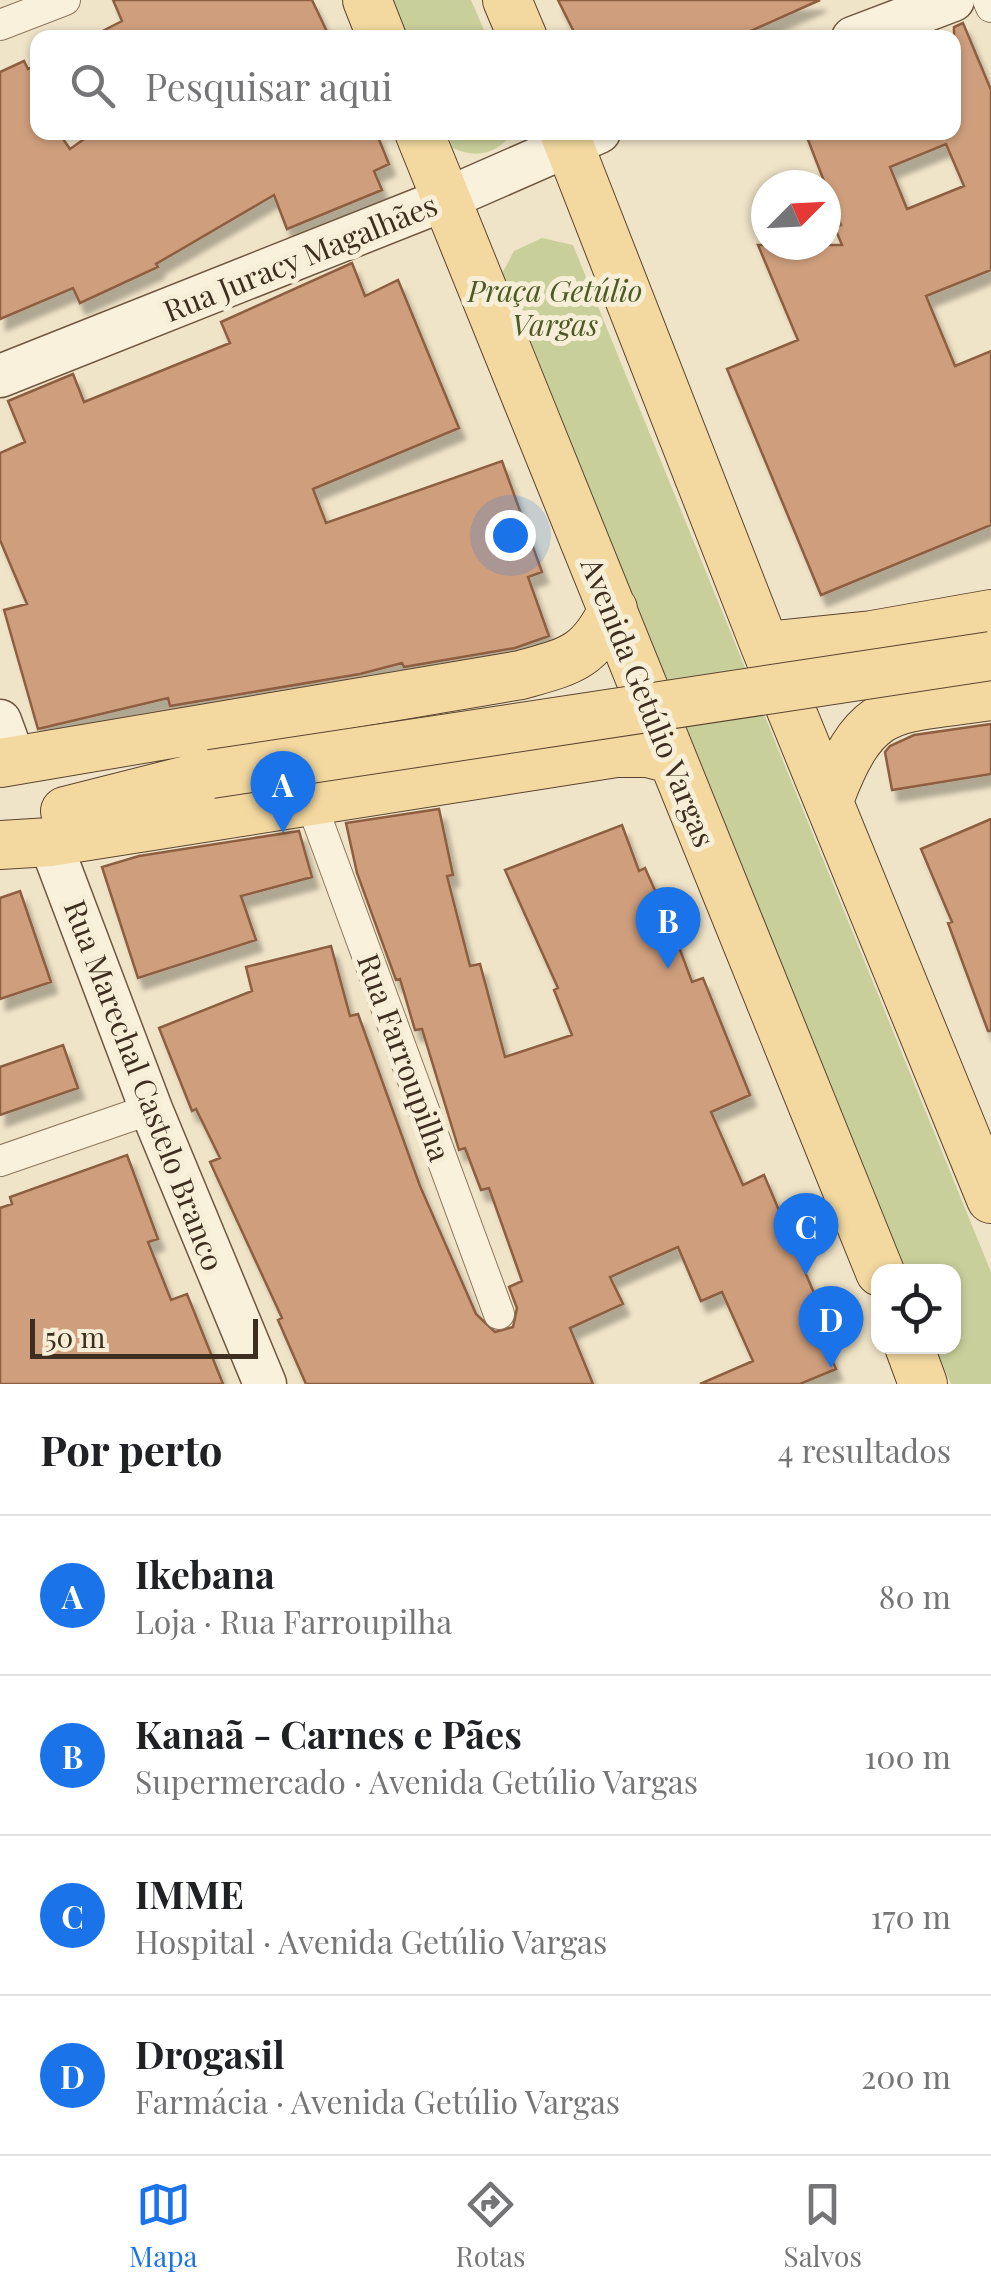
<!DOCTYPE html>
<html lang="pt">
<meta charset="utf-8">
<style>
:root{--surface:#fff;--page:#f2f2f2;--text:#202124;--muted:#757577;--line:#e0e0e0;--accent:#1a73e8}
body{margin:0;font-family:"Playfair Display",serif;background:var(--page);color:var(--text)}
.controls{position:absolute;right:30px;bottom:30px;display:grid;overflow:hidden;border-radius:20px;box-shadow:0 2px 8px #0004}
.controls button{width:90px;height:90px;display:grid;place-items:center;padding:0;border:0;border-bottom:2px solid var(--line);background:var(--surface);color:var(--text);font:50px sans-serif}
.compass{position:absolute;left:751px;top:170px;width:90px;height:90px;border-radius:50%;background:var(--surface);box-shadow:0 2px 8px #0004;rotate:66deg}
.scale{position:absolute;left:30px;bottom:25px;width:228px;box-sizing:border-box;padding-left:10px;border:5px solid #3d2e20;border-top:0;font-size:28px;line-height:35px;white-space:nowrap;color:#3d2e20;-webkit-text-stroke:8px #f7eed8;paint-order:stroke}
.you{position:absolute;left:510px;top:535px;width:35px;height:35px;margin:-25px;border:8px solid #fff;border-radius:50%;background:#1a73e8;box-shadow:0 0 0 15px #1a73e833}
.badge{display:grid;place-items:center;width:65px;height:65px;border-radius:50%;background:var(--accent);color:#fff;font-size:32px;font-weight:700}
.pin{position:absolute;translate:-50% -82px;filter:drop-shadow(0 2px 5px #0008)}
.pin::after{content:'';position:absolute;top:52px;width:35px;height:30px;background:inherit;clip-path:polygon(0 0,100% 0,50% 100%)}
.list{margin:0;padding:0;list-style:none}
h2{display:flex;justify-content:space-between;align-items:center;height:130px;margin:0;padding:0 40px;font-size:42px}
h2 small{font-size:32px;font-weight:400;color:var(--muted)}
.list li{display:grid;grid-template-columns:65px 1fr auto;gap:30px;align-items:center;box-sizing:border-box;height:160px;padding:0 40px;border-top:2px solid var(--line)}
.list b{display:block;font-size:38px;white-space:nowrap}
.list p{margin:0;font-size:32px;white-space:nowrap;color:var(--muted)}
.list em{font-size:32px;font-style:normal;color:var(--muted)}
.icon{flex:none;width:55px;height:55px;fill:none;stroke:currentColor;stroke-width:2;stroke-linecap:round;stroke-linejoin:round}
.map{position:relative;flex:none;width:991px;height:1384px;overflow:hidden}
.search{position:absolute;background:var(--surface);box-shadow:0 2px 8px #0004;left:30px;right:30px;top:30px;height:110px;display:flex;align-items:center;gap:25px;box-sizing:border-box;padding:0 35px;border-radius:20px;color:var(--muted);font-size:38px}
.sheet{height:770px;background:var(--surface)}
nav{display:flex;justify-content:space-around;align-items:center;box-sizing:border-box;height:140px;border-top:2px solid var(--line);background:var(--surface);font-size:28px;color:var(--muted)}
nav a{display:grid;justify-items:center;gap:5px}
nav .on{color:var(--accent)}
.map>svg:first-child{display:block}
</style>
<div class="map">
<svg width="991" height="1384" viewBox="0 0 991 1384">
<defs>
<filter id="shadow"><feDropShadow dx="6" dy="11" stdDeviation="2.5" flood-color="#0004"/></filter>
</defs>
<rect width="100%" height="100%" fill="#f0e4c8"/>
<path fill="#c9cf9b" d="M 393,0 L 471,0 L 487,37 L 408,37 Z
M 447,133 L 512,133 C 498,154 476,159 453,148 Z
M 542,238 L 573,245 L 991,1272 L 991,1384 L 951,1384 L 935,1347 L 954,1346 L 954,1272 L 905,1271 L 499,279 L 514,251 Z"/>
<path fill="#cf9f7d" stroke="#8d5f41" stroke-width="2.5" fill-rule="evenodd" filter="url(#shadow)" d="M 113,0 L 312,0 L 330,38 L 89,38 L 122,21 Z
M 558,0 L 820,0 L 735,38 L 577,38 Z
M 963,23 L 991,90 L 991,270 L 926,296 L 955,366 L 991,351 L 991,525 L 821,595 L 727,369 L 798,340 L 758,245 L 842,245 L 835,228 L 841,225 L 805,132 L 954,132 L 954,27 ZM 946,144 L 964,186 L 907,209 L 890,167 Z
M 24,61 L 28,69 L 38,64 L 38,132 L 58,132 L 70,149 L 94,132 L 376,132 L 389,164 L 374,171 L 382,190 L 287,229 L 274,195 L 156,264 L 158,267 L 80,303 L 73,288 L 0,319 L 0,72 Z
M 352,263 L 365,296 L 398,280 L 459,428 L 313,489 L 326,523 L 502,461 L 542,572 L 528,577 L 549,636 L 515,648 L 404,667 L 402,663 L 360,674 L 170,706 L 168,698 L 38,729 L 4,610 L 27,604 L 0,540 L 0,453 L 25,442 L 8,401 L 73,374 L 84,402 L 230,343 L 221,322 Z
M 991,724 L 991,774 L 892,790 L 885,752 L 890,746 L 914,735 Z
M 439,809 L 453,875 L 447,876 L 470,966 L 480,964 L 505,1057 L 572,1035 L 554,990 L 558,988 L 505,870 L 622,825 L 639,871 L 645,868 L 673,931 L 692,982 L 703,978 L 750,1095 L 711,1112 L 743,1185 L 764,1175 L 825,1319 L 816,1323 L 836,1369 L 800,1384 L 700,1384 L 753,1361 L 722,1292 L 701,1301 L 678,1247 L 610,1277 L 623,1304 L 570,1328 L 593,1384 L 306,1384 L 278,1320 L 282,1318 L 210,1162 L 220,1158 L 196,1109 L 192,1111 L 159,1028 L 252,991 L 246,967 L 331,946 L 350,1016 L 358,1014 L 420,1186 L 476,1314 L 495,1332 L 513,1327 L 517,1308 L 509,1287 L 522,1281 L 489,1188 L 481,1190 L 465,1148 L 459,1150 L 422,1029 L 415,1030 L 400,979 L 396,980 L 357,873 L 346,823 Z
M 991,819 L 991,1031 L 988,1031 L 948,923 L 952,922 L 921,849 Z
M 299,831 L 312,877 L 241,896 L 256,940 L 138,978 L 102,867 L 139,856 Z
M 20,891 L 51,982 L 0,999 L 0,898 Z
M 63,1045 L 78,1088 L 0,1115 L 0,1067 Z
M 127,1155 L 158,1239 L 148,1242 L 171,1300 L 187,1294 L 223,1384 L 0,1384 L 0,1208 L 12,1204 L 10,1197 Z"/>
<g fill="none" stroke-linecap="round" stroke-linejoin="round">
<g stroke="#8d765c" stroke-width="32">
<path id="street" d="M 988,0 L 991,7
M 0,25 L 65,0
M 310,800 L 499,1314
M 0,1161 L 151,1109"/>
</g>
<g stroke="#6f573f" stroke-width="45">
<path id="secondary" d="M 853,38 L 953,0
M 0,376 L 446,199 L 599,132
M 0,721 L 14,759
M 50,842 L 151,1109 L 265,1384"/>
</g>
<g stroke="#5b4430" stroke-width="50">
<path id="primary" d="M 367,0 L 382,38
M 507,0 L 523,38
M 419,132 L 880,1272
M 564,132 L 765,646 L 991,1199
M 765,646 L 872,635 L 991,614
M 0,763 L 521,675 C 570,661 590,658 613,609
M 830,798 C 868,697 894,711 991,696
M 65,811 L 211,774
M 0,845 L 50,842 L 616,753 L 648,753 L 671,759
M 909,1346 L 923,1384"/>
</g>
<use href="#street" stroke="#faf1dc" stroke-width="30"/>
<use href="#secondary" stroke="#faf1dc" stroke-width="42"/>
<use href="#primary" stroke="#f3d9a0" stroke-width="48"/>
<g stroke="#5b4430" stroke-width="50" stroke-linecap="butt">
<path id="primary-bridge" d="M 211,774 L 991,656"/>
</g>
<use href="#primary-bridge" stroke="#f3d9a0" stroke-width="48"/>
</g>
<g text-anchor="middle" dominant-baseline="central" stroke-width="10" stroke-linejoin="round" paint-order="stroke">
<g font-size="30" fill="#3d2e20" stroke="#f7eed8">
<text transform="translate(300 257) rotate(-22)">Rua Juracy Magalhães</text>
<text transform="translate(649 702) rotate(68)">Avenida Getúlio Vargas</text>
<text transform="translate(405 1057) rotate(70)">Rua Farroupilha</text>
<text transform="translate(145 1085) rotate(69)">Rua Marechal Castelo Branco</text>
</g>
<g font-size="30" font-style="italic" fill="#4d5a26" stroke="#f7eed8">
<text x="555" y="290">Praça Getúlio<tspan x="555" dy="34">Vargas</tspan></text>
</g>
</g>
</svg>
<div class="controls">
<button><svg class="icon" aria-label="locate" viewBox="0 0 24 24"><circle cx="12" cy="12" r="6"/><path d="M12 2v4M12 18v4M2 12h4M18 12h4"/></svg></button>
</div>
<svg class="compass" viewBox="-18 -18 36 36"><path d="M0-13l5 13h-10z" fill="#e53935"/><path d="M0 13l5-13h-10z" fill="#757577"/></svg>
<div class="scale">50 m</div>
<div class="you"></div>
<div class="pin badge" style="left:283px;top:833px">A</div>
<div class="pin badge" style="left:668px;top:969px">B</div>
<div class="pin badge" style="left:806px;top:1275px">C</div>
<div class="pin badge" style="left:831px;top:1368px">D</div>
<div class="search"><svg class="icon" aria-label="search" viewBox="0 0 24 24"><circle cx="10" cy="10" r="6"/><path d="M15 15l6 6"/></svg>Pesquisar aqui</div>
</div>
<section class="sheet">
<h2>Por perto<small>4 resultados</small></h2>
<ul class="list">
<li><span class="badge">A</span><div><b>Ikebana</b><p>Loja · Rua Farroupilha</p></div><em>80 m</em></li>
<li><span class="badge">B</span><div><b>Kanaã - Carnes e Pães</b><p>Supermercado · Avenida Getúlio Vargas</p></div><em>100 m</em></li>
<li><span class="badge">C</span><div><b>IMME</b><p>Hospital · Avenida Getúlio Vargas</p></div><em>170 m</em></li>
<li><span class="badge">D</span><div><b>Drogasil</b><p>Farmácia · Avenida Getúlio Vargas</p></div><em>200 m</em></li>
</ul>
</section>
<nav>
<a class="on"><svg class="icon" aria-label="map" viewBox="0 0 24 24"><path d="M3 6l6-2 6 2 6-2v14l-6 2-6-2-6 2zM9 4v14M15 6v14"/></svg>Mapa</a>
<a><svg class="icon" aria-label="directions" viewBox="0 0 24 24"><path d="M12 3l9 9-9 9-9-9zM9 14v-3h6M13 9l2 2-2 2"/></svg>Rotas</a>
<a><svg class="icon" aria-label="saved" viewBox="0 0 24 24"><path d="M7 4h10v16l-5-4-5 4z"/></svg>Salvos</a>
</nav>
